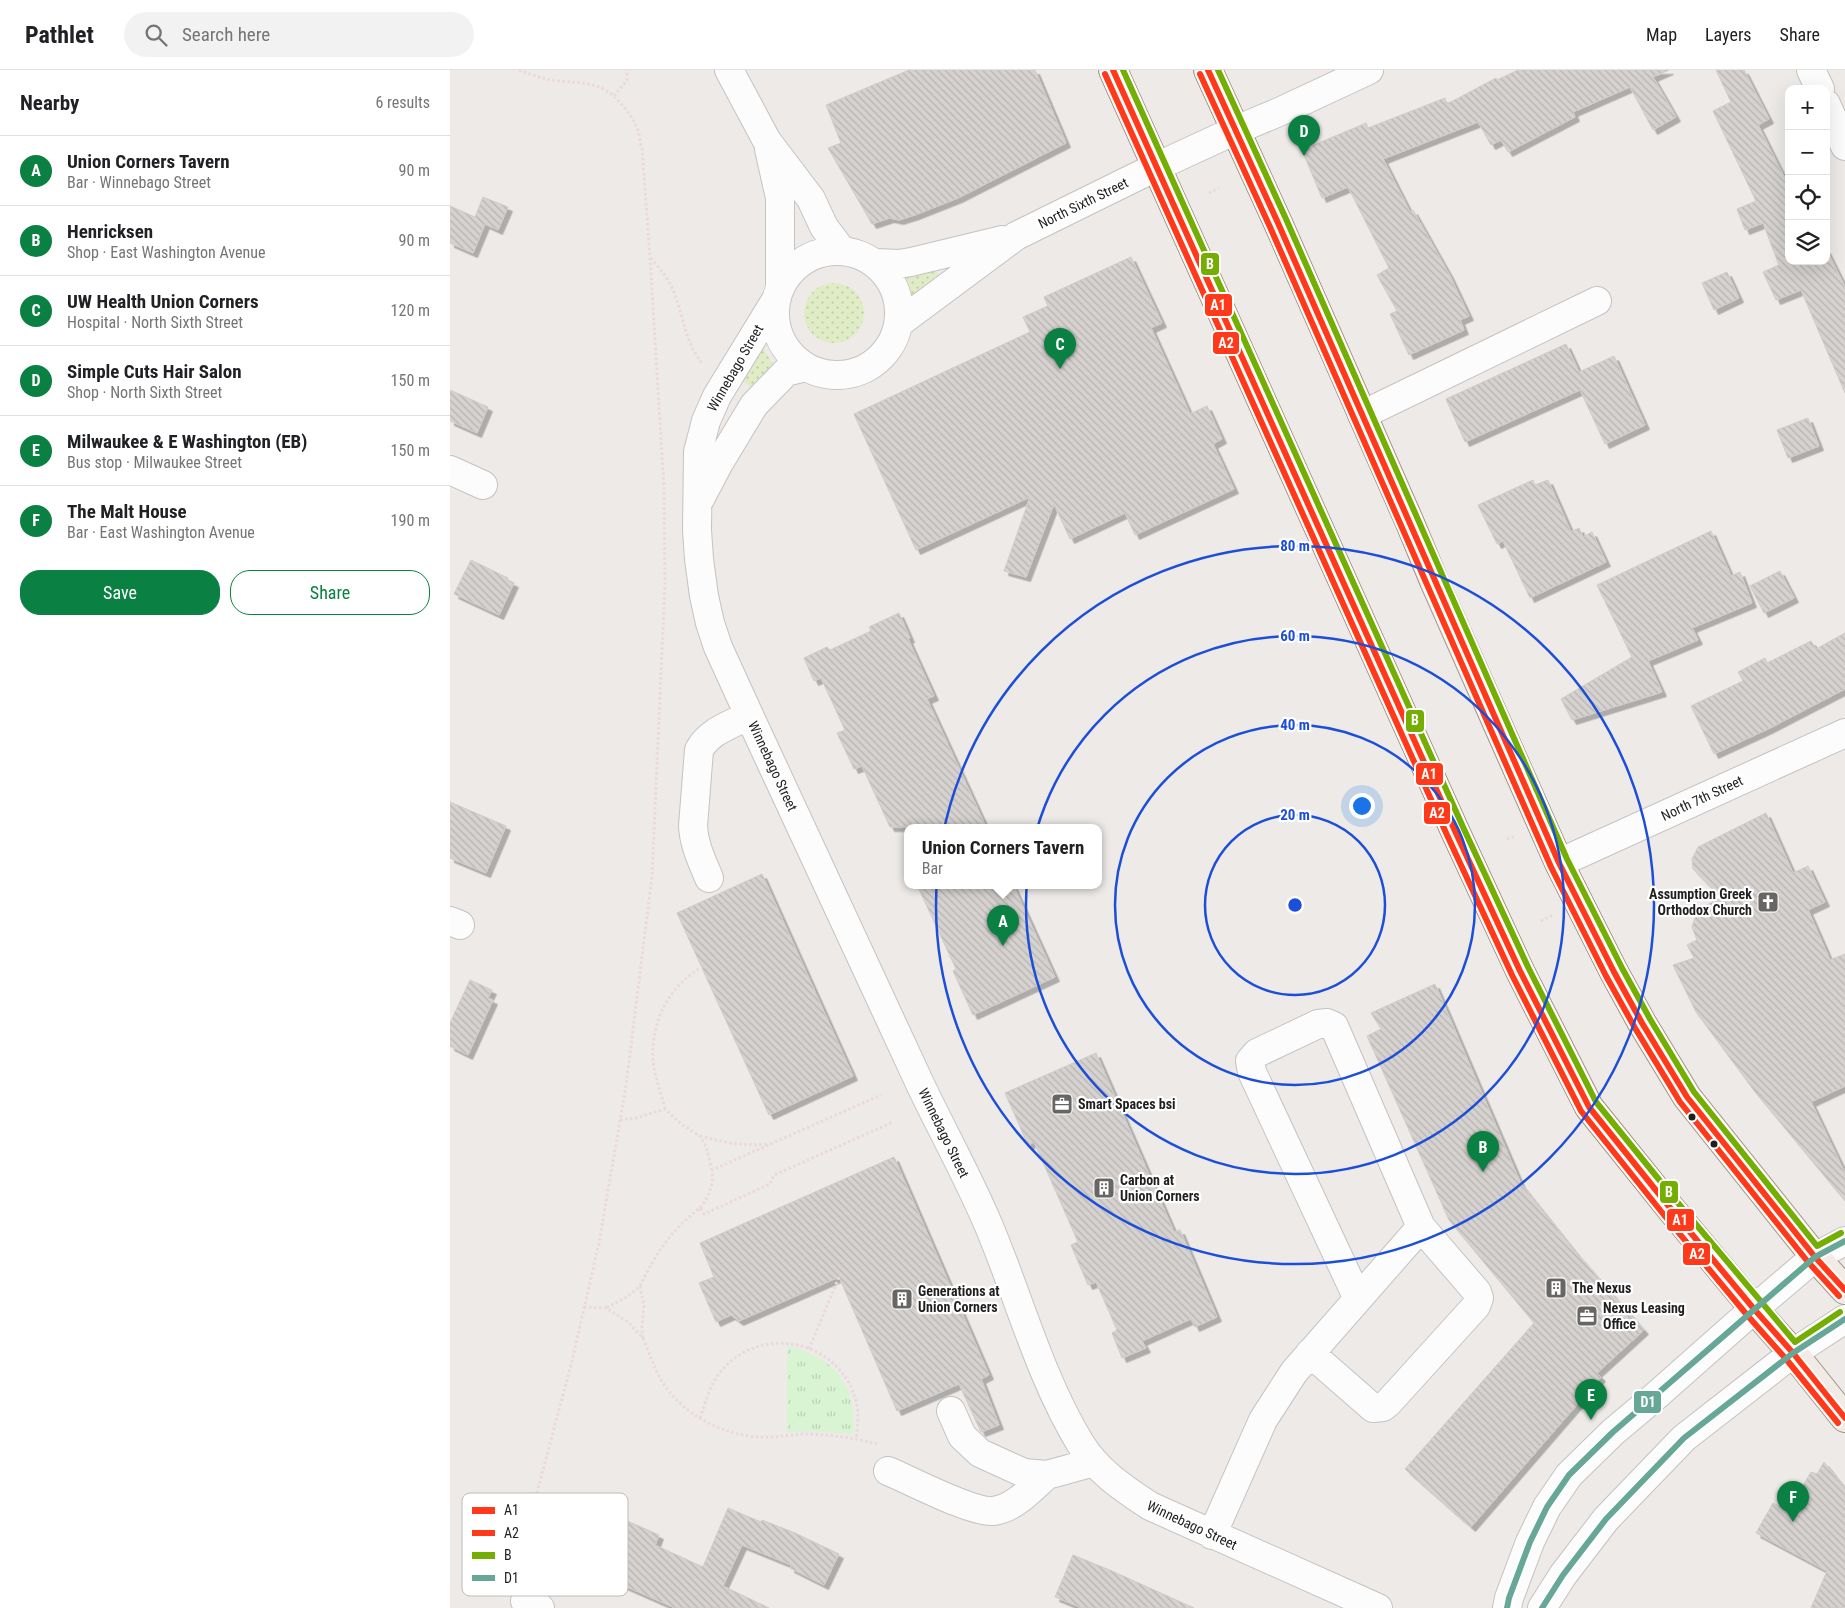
<!DOCTYPE html>
<meta charset="utf-8">
<style>
:root{--surface:#fff;--page:#f2f2f2;--text:#202124;--muted:#757577;--line:#e0e0e0;--accent:#0b8043}
body{margin:0;font-family:"Roboto Condensed",sans-serif;background:var(--page);color:var(--text)}
.controls{position:absolute;right:15px;top:15px;display:grid;overflow:hidden;border-radius:10px;box-shadow:0 5px 20px #0002}
.controls button{width:45px;height:45px;display:grid;place-items:center;padding:0;border:0;border-bottom:1px solid var(--line);background:var(--surface);color:var(--text);font:25px sans-serif}
.you{position:absolute;left:911px;top:735px;width:18px;height:18px;margin:-12px;border:4px solid #fff;border-radius:50%;background:#1a73e8;box-shadow:0 0 0 8px #1a73e833}
.badge{display:grid;place-items:center;width:32px;height:32px;border-radius:50%;background:var(--accent);color:#fff;font-size:16px;font-weight:700}
.pin{position:absolute;translate:-50% -41px;filter:drop-shadow(0 1px 2px #0008)}
.pin::after{content:'';position:absolute;top:26px;width:18px;height:15px;background:inherit;clip-path:polygon(0 0,100% 0,50% 100%)}
.popup{position:absolute;left:454px;top:754px;width:198px;height:65px;box-sizing:border-box;display:grid;place-content:center;border-radius:10px;background:var(--surface);filter:drop-shadow(0 1px 4px #0005);font-size:16px;white-space:nowrap;color:var(--muted)}
.popup b{font-size:19px;color:var(--text)}
.popup::after{content:'';position:absolute;left:50%;top:100%;margin-left:-10px;border:10px solid transparent;border-top-color:var(--surface)}
.list{margin:0;padding:0;list-style:none}
h2{display:flex;justify-content:space-between;align-items:center;height:65px;margin:0;padding:0 20px;font-size:21px}
h2 small{font-size:16px;font-weight:400;color:var(--muted)}
.list li{display:grid;grid-template-columns:32px 1fr auto;gap:15px;align-items:center;box-sizing:border-box;height:70px;padding:0 20px;border-top:1px solid var(--line)}
.list b{display:block;font-size:19px;white-space:nowrap}
.list p{margin:0;font-size:16px;white-space:nowrap;color:var(--muted)}
.list em{font-size:16px;font-style:normal;color:var(--muted)}
.actions{display:flex;gap:10px;padding:15px 20px}
.actions a{flex:1;padding:11px 0;border:1px solid var(--accent);border-radius:20px;text-align:center;font-size:18px;color:var(--accent)}
.actions .main{background:var(--accent);color:#fff}
.icon{flex:none;width:28px;height:28px;fill:none;stroke:currentColor;stroke-width:2;stroke-linecap:round;stroke-linejoin:round}
.map{position:relative;flex:none;width:1395px;height:1538px;overflow:hidden}
header{display:flex;align-items:center;gap:30px;box-sizing:border-box;height:70px;padding:0 25px;background:var(--surface);border-bottom:1px solid var(--line)}
header strong{font-size:24px}
nav{display:flex;gap:28px;margin-inline-start:auto;font-size:18px}
.search{width:350px;height:45px;background:var(--page);display:flex;align-items:center;gap:12px;box-sizing:border-box;padding:0 18px;border-radius:28px;color:var(--muted);font-size:19px}
main{display:flex}
aside{flex:1;background:var(--surface)}
.map>svg:first-child{display:block}
</style>
<header>
<strong>Pathlet</strong>
<div class="search"><svg class="icon" aria-label="search" viewBox="0 0 24 24"><circle cx="10" cy="10" r="6"/><path d="M15 15l6 6"/></svg>Search here</div>
<nav><a>Map</a><a>Layers</a><a>Share</a></nav>
</header>
<main>
<aside>
<h2>Nearby<small>6 results</small></h2>
<ul class="list">
<li><span class="badge">A</span><div><b>Union Corners Tavern</b><p>Bar · Winnebago Street</p></div><em>90 m</em></li>
<li><span class="badge">B</span><div><b>Henricksen</b><p>Shop · East Washington Avenue</p></div><em>90 m</em></li>
<li><span class="badge">C</span><div><b>UW Health Union Corners</b><p>Hospital · North Sixth Street</p></div><em>120 m</em></li>
<li><span class="badge">D</span><div><b>Simple Cuts Hair Salon</b><p>Shop · North Sixth Street</p></div><em>150 m</em></li>
<li><span class="badge">E</span><div><b>Milwaukee &amp; E Washington (EB)</b><p>Bus stop · Milwaukee Street</p></div><em>150 m</em></li>
<li><span class="badge">F</span><div><b>The Malt House</b><p>Bar · East Washington Avenue</p></div><em>190 m</em></li>
</ul>
<div class="actions"><a class="main">Save</a><a>Share</a></div>
</aside>
<div class="map">
<svg width="1395" height="1538" viewBox="0 0 1395 1538">
<defs>
<pattern id="grass-dots" width="8" height="8" patternUnits="userSpaceOnUse" patternTransform="scale(1.25)"><rect width="8" height="8" fill="#e0ecc5"/><path d="M2 2h.1M6 6h.1" fill="none" stroke="#c0caa9" stroke-width="1.8" stroke-linecap="round"/></pattern>
<pattern id="park-tufts" width="24" height="20" patternUnits="userSpaceOnUse" patternTransform="scale(1.25)"><rect width="24" height="20" fill="#d8f4d2"/><path d="M3 7l-1-3M5 7V3M7 7l1-3M15 17l-1-3M17 17v-4M19 17l1-3" fill="none" stroke="#b9d1b4"/></pattern>
<pattern id="building-back-hatch" width="6" height="6" patternUnits="userSpaceOnUse" patternTransform="scale(1.25)"><rect width="6" height="6" fill="#d6d2d0"/><path d="M-1 5l2 2M0 0l6 6M5-1l2 2" fill="none" stroke="#b7b4b2"/></pattern>
<filter id="shadow"><feDropShadow dx="4.5" dy="4.5" stdDeviation="0" flood-color="#0004"/></filter>
</defs>
<rect width="100%" height="100%" fill="#edeae8"/>
<path fill="url(#grass-dots)" d="M 483,195 L 489,207 L 462,225 L 454,206 Z
M354 243a30 30 0 1 1 60 0a30 30 0 1 1-60 0Z
M 313,278 L 324,296 L 302,319 L 291,308 Z"/>
<path fill="url(#park-tufts)" d="M 337,1276 C 384,1287 408,1315 403,1364 L 362,1361 L 337,1362 Z"/>
<path fill="url(#building-back-hatch)" stroke="#d1cbc9" filter="url(#shadow)" d="M 459,0 L 585,0 L 616,73 L 508,128 L 465,145 L 449,150 L 440,148 L 422,154 L 378,78 L 391,73 L 376,35 Z
M 1068,0 L 1219,0 L 1203,7 L 1226,47 L 1203,60 L 1180,17 L 1123,42 L 1125,47 L 1058,82 L 1051,70 L 1041,75 L 1028,52 L 933,89 L 960,142 L 963,140 L 999,204 L 1019,246 L 1010,250 L 1014,260 L 959,285 L 940,244 L 947,241 L 927,205 L 939,198 L 898,117 L 872,128 L 852,80 L 916,53 L 918,58 L 995,28 L 997,34 L 1046,8 L 1047,10 Z
M 1266,0 L 1294,0 L 1319,49 L 1308,55 L 1339,117 L 1339,191 L 1376,191 L 1376,179 L 1395,217 L 1395,323 L 1351,220 L 1326,230 L 1313,202 L 1329,195 L 1313,153 L 1295,160 L 1287,139 L 1306,131 L 1263,41 L 1281,32 Z
M 33,127 L 58,137 L 48,160 L 35,154 L 23,183 L 0,173 L 0,136 L 25,147 Z
M 681,187 L 712,253 L 701,258 L 740,344 L 757,336 L 772,369 L 763,374 L 784,419 L 685,465 L 675,443 L 620,469 L 604,434 L 576,507 L 554,501 L 580,427 L 466,480 L 404,344 L 580,262 L 573,247 L 598,236 L 594,227 Z
M 1277,202 L 1289,228 L 1264,240 L 1252,213 Z
M 1116,274 L 1129,302 L 1164,286 L 1195,355 L 1155,374 L 1130,320 L 1015,372 L 996,329 Z
M 0,320 L 38,337 L 27,363 L 0,351 Z
M 1358,348 L 1369,376 L 1338,388 L 1327,360 Z
M 1083,410 L 1085,415 L 1098,410 L 1121,462 L 1129,458 L 1133,467 L 1142,462 L 1156,492 L 1080,528 L 1053,471 L 1047,474 L 1028,435 Z
M 1261,461 L 1281,506 L 1290,502 L 1302,533 L 1242,558 L 1248,570 L 1198,591 L 1212,622 L 1122,650 L 1111,629 L 1182,587 L 1147,515 Z
M 21,490 L 58,508 L 57,510 L 64,513 L 49,545 L 4,524 Z
M 1330,501 L 1344,528 L 1314,543 L 1300,516 Z
M 449,543 L 460,568 L 458,569 L 484,626 L 477,629 L 536,757 L 440,757 L 412,696 L 404,699 L 387,663 L 395,660 L 371,608 L 364,611 L 354,588 L 377,577 L 380,580 L 421,561 L 419,557 Z
M 1395,563 L 1395,619 L 1318,659 L 1264,684 L 1241,636 L 1293,611 L 1288,602 L 1315,588 L 1317,593 L 1361,571 L 1366,579 Z
M 0,732 L 56,756 L 36,803 L 0,788 Z
M 1316,743 L 1343,803 L 1358,796 L 1375,832 L 1358,840 L 1380,890 L 1395,884 L 1395,1016 L 1361,1032 L 1395,1103 L 1395,1131 L 1305,1022 L 1246,942 L 1223,895 L 1244,888 L 1237,875 L 1247,870 L 1242,857 L 1248,839 L 1271,828 L 1243,799 L 1242,789 L 1248,777 Z
M 312,804 L 403,1006 L 319,1045 L 227,843 Z
M 467,815 L 563,815 L 605,907 L 523,945 L 503,901 L 506,899 Z
M 20,910 L 42,920 L 38,928 L 43,930 L 18,985 L 0,976 L 0,953 Z
M 985,914 L 1071,1114 L 1127,1184 L 1194,1260 L 1147,1303 L 1151,1307 L 1021,1457 L 955,1399 L 1084,1253 L 999,1150 L 917,966 L 931,959 L 921,943 Z
M 646,983 L 724,1162 L 730,1160 L 767,1247 L 745,1257 L 741,1249 L 692,1271 L 696,1278 L 672,1288 L 662,1263 L 667,1260 L 646,1212 L 638,1215 L 621,1175 L 628,1172 L 584,1072 L 578,1075 L 555,1023 Z
M 444,1087 L 539,1305 L 531,1309 L 549,1355 L 531,1362 L 509,1314 L 447,1341 L 389,1207 L 289,1251 L 281,1245 L 266,1252 L 249,1213 L 264,1207 L 250,1173 Z
M 1374,1392 L 1395,1419 L 1395,1538 L 1361,1538 L 1377,1501 L 1306,1463 L 1323,1433 L 1338,1441 L 1361,1402 L 1367,1404 Z
M 278,1438 L 311,1452 L 312,1450 L 345,1463 L 389,1484 L 374,1515 L 340,1498 L 341,1495 L 292,1475 L 273,1516 L 319,1538 L 225,1538 L 150,1505 L 173,1449 L 209,1465 L 205,1475 L 253,1497 Z
M 623,1485 L 662,1501 L 744,1538 L 632,1538 L 605,1527 Z"/>
<g fill="none" stroke-linecap="round" stroke-linejoin="round">
<g stroke="#c4c3c2" stroke-width="30">
<path id="minor" d="M 279,0 L 317,71 L 361,129 L 374,157 L 392,181
M 1361,0 L 1370,19
M 1376,34 L 1395,76
M 319,79 L 330,128 L 330,219
M325 243a62 62 0 1 1 124 0a62 62 0 1 1-124 0Z
M 426,193 L 449,194 L 461,192 L 552,170
M 327,228 L 267,326 L 256,351 L 248,382 L 247,460 L 249,489 L 254,526 L 260,553 L 268,577 L 299,645 C 357,769 413,893 471,1016 C 493,1062 518,1107 538,1154 C 569,1227 589,1305 630,1373 C 647,1401 673,1418 700,1436 L 928,1538
M 449,253 L 566,166 L 706,97 L 786,60 L 829,42 L 919,0
M 912,345 L 1147,231
M 0,400 L 33,415
M 250,429 L 269,393 L 304,335 L 336,302 L 356,297
M 1109,793 L 1395,663
M 259,808 C 252,791 244,775 243,756 L 249,680 C 259,661 281,655 299,645
M 0,851 L 10,855
M 860,1283 L 923,1338 L 933,1337 L 938,1333 L 1026,1236 L 1029,1228 L 1027,1222 L 971,1157
M 501,1341 L 512,1366 L 530,1383 L 574,1403 L 597,1405 L 644,1392
M 438,1401 C 460,1410 522,1443 543,1441 C 564,1439 582,1418 597,1405
M 762,1465 L 813,1350 L 844,1302 L 971,1157 L 884,956 L 877,953 L 868,954 L 807,983 L 800,991 L 802,1002 L 908,1229
M 75,1531 L 90,1538
M 1057,1538 L 1059,1528 L 1080,1472 L 1097,1437 L 1119,1405 L 1163,1362 L 1200,1331 L 1304,1239 L 1365,1187 L 1395,1171
M 1092,1538 L 1113,1505 L 1156,1449 L 1234,1368 L 1343,1283 L 1395,1249"/>
</g>
<g stroke="#a49384" stroke-width="30">
<path id="major" d="M 663,0 L 1005,761 L 1070,901 L 1139,1037 L 1221,1139 L 1304,1239 L 1343,1283 L 1395,1348
M 758,0 L 828,153 L 960,453 L 984,511 L 1109,793 L 1164,902 L 1192,953 L 1237,1027 L 1365,1187 L 1395,1220"/>
</g>
<path stroke="#ebd9da" stroke-width="3" stroke-dasharray="2.5 2.5" stroke-linecap="butt" d="M 69,0 C 82,5 95,10 109,11 C 121,12 132,12 143,15 C 163,20 180,41 188,60 C 190,66 190,73 192,79 L 200,187 L 214,419 L 215,514 L 202,806 L 176,1016 L 149,1173 L 122,1291 L 73,1475 L 69,1490 L 71,1504
M 164,26 L 177,10 L 177,0
M 759,123 L 769,118
M 201,188 C 206,195 213,202 218,210 C 233,235 232,269 252,293
M 1057,769 L 1065,766
M 1091,851 L 1103,845
M 215,1039 C 211,1022 204,1006 203,989 C 201,951 219,916 252,897
M 170,1050 L 186,1048 L 215,1039 L 231,1054 L 250,1066 L 256,1076 L 262,1100
M 250,1066 L 279,1073 L 304,1075 L 320,1074
M 250,1138 C 259,1126 264,1115 262,1100 L 431,1025
M 190,1216 C 206,1183 221,1160 250,1138 L 254,1144 L 320,1114 L 324,1105 L 443,1052
M 134,1237 L 156,1238 L 178,1252 L 193,1268 L 192,1257 L 194,1236 L 190,1216 L 177,1227 L 156,1238
M 193,1268 C 200,1284 204,1299 213,1313 C 234,1345 272,1365 310,1367 C 326,1368 343,1364 359,1364 C 382,1365 405,1368 427,1374
M 359,1279 L 389,1207
M 250,1348 C 256,1332 260,1313 272,1300 C 312,1253 391,1271 406,1331 C 409,1343 408,1357 406,1369"/>
<use href="#minor" stroke="#fcfcfc" stroke-width="28"/>
<use href="#major" stroke="#f1eae5" stroke-width="28"/>
<g stroke="#fff" stroke-width="10">
<path id="bus-1" d="M 663,0 L 1005,761 L 1070,901 L 1139,1037 L 1221,1139 L 1304,1239 L 1343,1283 L 1395,1348
M 758,0 L 828,153 L 1109,793 L 1164,902 L 1192,953 L 1237,1027 L 1365,1187 L 1395,1220"/>
</g>
<g stroke="#fff" stroke-width="10">
<path id="bus-2" d="M 655,4 L 997,765 L 1062,905 L 1131,1041 L 1214,1145 L 1297,1245 L 1336,1289 L 1388,1353
M 750,4 L 820,157 L 1101,797 L 1156,906 L 1185,958 L 1230,1032 L 1358,1192 L 1389,1226"/>
</g>
<g stroke="#fff" stroke-width="10">
<path id="bus-3" d="M 673,0 L 1013,757 L 1078,897 L 1146,1032 L 1228,1133 L 1345,1272 L 1390,1242
M 768,0 L 836,149 L 1117,789 L 1172,898 L 1200,949 L 1244,1022 L 1367,1176 L 1391,1163"/>
</g>
<g stroke="#fff" stroke-width="10">
<path id="bus-4" d="M 1057,1538 L 1059,1528 L 1080,1472 L 1097,1437 L 1119,1405 L 1163,1362 L 1365,1187 L 1395,1171
M 1092,1538 L 1113,1505 L 1156,1449 L 1234,1368 L 1343,1283 L 1395,1249"/>
</g>
<use href="#bus-1" stroke="#ff391a" stroke-width="6"/>
<use href="#bus-2" stroke="#ff391a" stroke-width="6"/>
<use href="#bus-3" stroke="#74ae02" stroke-width="6"/>
<use href="#bus-4" stroke="#67a797" stroke-width="6"/>
</g>
<g fill="none" stroke="#1d4ed8" stroke-width="2.5">
<circle cx="845" cy="835" r="90"/>
<circle cx="845" cy="835" r="180"/>
<circle cx="845" cy="835" r="269"/>
<circle cx="845" cy="835" r="359"/>
</g>
<defs>
<g id="church-square" transform="scale(1.125)"><rect x="-9" y="-9" width="18" height="18" rx="4" fill="#676665" stroke="#fff"/><path d="M-1.2-6h2.4v3.5h3.3v2.4h-3.3V6h-2.4V-.1h-3.3v-2.4h3.3Z" fill="#fff"/></g>
<g id="office-square" transform="scale(1.125)"><rect x="-9" y="-9" width="18" height="18" rx="4" fill="#676665" stroke="#fff"/><path d="M-6-3h4V-5.5h4V-3h4V5H-6ZM-1-4.5V-3h2v-1.5ZM-6 0V1H6V0Z" fill="#fff"/></g>
<g id="building-square" transform="scale(1.125)"><rect x="-9" y="-9" width="18" height="18" rx="4" fill="#676665" stroke="#fff"/><path d="M-4-6H4V6H1V3H-1V6H-4ZM-2.5-4.3h1.7v1.8h-1.7ZM.8-4.3h1.7v1.8H.8ZM-2.5-1h1.7V.8h-1.7ZM.8-1h1.7V.8H.8Z" fill="#fff"/></g>
</defs>
<g fill-rule="evenodd">
<use href="#church-square" x="1318" y="832"/>
<use href="#office-square" x="612" y="1034"/>
<use href="#building-square" x="654" y="1118"/>
<use href="#building-square" x="1106" y="1218"/>
<use href="#building-square" x="452" y="1229"/>
<use href="#office-square" x="1137" y="1246"/>
</g>
<g fill="#1f1f1f" stroke="#fff" stroke-width="2">
<circle cx="1242" cy="1047" r="4.5"/>
<circle cx="1264" cy="1074" r="4.5"/>
</g>
<g text-anchor="middle" dominant-baseline="central" stroke-width="4.5" stroke-linejoin="round" paint-order="stroke">
<g font-size="14" fill="#1f1f1f" stroke="#fff">
<text transform="translate(633 133) rotate(-26)">North Sixth Street</text>
<text transform="translate(285 298) rotate(-60)">Winnebago Street</text>
<text transform="translate(323 696) rotate(65)">Winnebago Street</text>
<text transform="translate(1252 728) rotate(-25)">North 7th Street</text>
<text transform="translate(494 1063) rotate(64)">Winnebago Street</text>
<text transform="translate(742 1455) rotate(25)">Winnebago Street</text>
</g>
<g font-size="14" font-weight="bold" fill="#1f1f1f" stroke="#fff" text-anchor="start">
<text x="1302" y="824" text-anchor="end">Assumption Greek<tspan x="1302" dy="16">Orthodox Church</tspan></text>
<text x="628" y="1034">Smart Spaces bsi</text>
<text x="670" y="1110">Carbon at<tspan x="670" dy="16">Union Corners</tspan></text>
<text x="1122" y="1218">The Nexus</text>
<text x="468" y="1221">Generations at<tspan x="468" dy="16">Union Corners</tspan></text>
<text x="1153" y="1238">Nexus Leasing<tspan x="1153" dy="16">Office</tspan></text>
</g>
</g>
<rect x="12" y="1423" width="166" height="103" rx="8" fill="#fff" stroke="#bcbcbc" stroke-width="1"/>
<rect x="22" y="1437" width="23" height="7" fill="#ff391a"/>
<rect x="22" y="1460" width="23" height="6" fill="#ff391a"/>
<rect x="22" y="1482" width="23" height="7" fill="#74ae02"/>
<rect x="22" y="1505" width="23" height="6" fill="#67a797"/>
<g font-size="14" fill="#1f1f1f">
<text x="54" y="1445">A1</text>
<text x="54" y="1468">A2</text>
<text x="54" y="1490">B</text>
<text x="54" y="1513">D1</text>
</g>
<circle cx="845" cy="835" r="8" fill="#1d4ed8" stroke="#fff" stroke-width="2.5"/>
<g font-size="15" text-anchor="middle" font-weight="bold" fill="#1d4ed8" stroke="#fff" stroke-width="4.5" stroke-linejoin="round" paint-order="stroke">
<text x="845" y="481">80 m</text>
<text x="845" y="571">60 m</text>
<text x="845" y="660">40 m</text>
<text x="845" y="750">20 m</text>
</g>
<g stroke="#fff" stroke-width="2">
<rect x="750" y="182" width="20" height="24" rx="5" fill="#74ae02"/>
<rect x="754" y="223" width="29" height="24" rx="5" fill="#ff391a"/>
<rect x="762" y="261" width="28" height="24" rx="5" fill="#ff391a"/>
<rect x="955" y="639" width="20" height="24" rx="5" fill="#74ae02"/>
<rect x="965" y="692" width="29" height="24" rx="5" fill="#ff391a"/>
<rect x="973" y="731" width="28" height="24" rx="5" fill="#ff391a"/>
<rect x="1209" y="1110" width="20" height="24" rx="5" fill="#74ae02"/>
<rect x="1216" y="1138" width="29" height="24" rx="5" fill="#ff391a"/>
<rect x="1232" y="1172" width="29" height="24" rx="5" fill="#ff391a"/>
<rect x="1183" y="1320" width="29" height="24" rx="5" fill="#67a797"/>
</g>
<g font-size="14" text-anchor="middle" font-weight="bold" fill="#fff">
<text x="760" y="199">B</text>
<text x="768" y="240">A1</text>
<text x="776" y="278">A2</text>
<text x="965" y="655">B</text>
<text x="979" y="709">A1</text>
<text x="987" y="748">A2</text>
<text x="1219" y="1127">B</text>
<text x="1230" y="1155">A1</text>
<text x="1247" y="1189">A2</text>
<text x="1198" y="1337">D1</text>
</g>
</svg>
<div class="controls">
<button>+</button>
<button>−</button>
<button><svg class="icon" aria-label="locate" viewBox="0 0 24 24"><circle cx="12" cy="12" r="6"/><path d="M12 2v4M12 18v4M2 12h4M18 12h4"/></svg></button>
<button><svg class="icon" aria-label="layers" viewBox="0 0 24 24"><path d="M12 4l9 5-9 5-9-5zM3 14l9 5 9-5"/></svg></button>
</div>
<div class="you"></div>
<div class="pin badge" style="left:553px;top:876px">A</div>
<div class="popup"><b>Union Corners Tavern</b>Bar</div>
<div class="pin badge" style="left:1033px;top:1102px">B</div>
<div class="pin badge" style="left:610px;top:299px">C</div>
<div class="pin badge" style="left:854px;top:86px">D</div>
<div class="pin badge" style="left:1141px;top:1350px">E</div>
<div class="pin badge" style="left:1343px;top:1452px">F</div>
</div>
</main>
